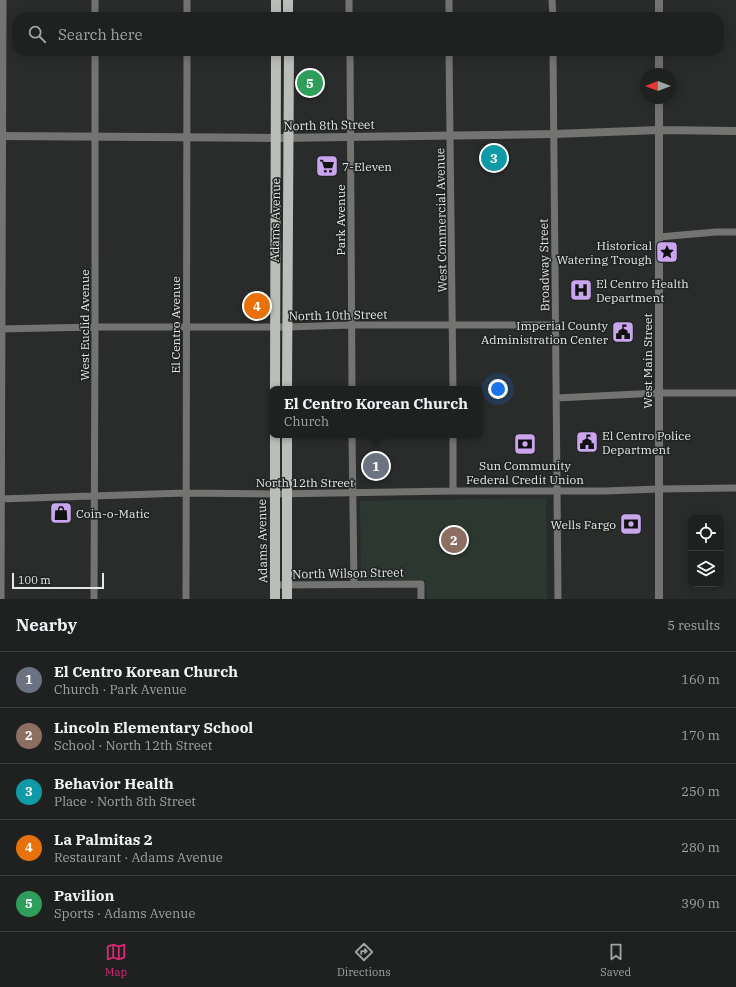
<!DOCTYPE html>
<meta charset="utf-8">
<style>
:root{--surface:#1f2120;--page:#272929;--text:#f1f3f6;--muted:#a1a3a5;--line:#3c3e3e;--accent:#db2777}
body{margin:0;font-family:"IBM Plex Serif",serif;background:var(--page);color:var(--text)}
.controls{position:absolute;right:12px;bottom:12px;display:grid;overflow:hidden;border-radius:8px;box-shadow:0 2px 10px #0003}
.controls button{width:36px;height:36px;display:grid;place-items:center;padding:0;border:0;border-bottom:1px solid var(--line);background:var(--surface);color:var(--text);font:20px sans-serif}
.compass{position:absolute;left:640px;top:68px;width:36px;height:36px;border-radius:50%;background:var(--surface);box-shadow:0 2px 10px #0003;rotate:270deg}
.scale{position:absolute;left:12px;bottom:10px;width:92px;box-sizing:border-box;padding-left:4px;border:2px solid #e5e7e6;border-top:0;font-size:11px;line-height:14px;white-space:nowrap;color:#e5e7e6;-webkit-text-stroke:3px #1f2321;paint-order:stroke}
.you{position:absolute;left:498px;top:389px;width:14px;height:14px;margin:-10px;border:3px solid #fff;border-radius:50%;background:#1a73e8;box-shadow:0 0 0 6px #1a73e833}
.badge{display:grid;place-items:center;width:26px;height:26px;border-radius:50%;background:var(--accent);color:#fff;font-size:13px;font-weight:700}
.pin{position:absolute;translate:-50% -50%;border:2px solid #fff;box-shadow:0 1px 4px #0006}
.popup{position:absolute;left:269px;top:386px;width:214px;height:52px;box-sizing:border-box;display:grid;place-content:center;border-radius:8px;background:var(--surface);filter:drop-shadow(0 1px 3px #0005);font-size:13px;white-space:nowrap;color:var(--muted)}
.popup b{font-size:15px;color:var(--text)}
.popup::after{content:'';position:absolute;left:50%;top:100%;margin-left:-8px;border:8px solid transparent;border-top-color:var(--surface)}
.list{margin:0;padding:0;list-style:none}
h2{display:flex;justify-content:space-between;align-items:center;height:52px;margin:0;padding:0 16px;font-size:17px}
h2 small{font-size:13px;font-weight:400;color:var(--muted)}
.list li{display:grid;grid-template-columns:26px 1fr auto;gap:12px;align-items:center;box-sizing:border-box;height:56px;padding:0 16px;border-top:1px solid var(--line)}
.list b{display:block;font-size:15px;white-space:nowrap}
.list p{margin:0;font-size:13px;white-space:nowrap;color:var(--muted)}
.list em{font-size:13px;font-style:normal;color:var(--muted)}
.icon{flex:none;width:22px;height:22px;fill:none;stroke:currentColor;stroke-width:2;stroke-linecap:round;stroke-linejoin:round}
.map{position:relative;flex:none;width:736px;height:599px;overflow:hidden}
.search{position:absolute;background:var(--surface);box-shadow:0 2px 10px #0003;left:12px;right:12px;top:12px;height:44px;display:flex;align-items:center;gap:10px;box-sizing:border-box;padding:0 14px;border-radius:16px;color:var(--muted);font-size:15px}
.sheet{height:332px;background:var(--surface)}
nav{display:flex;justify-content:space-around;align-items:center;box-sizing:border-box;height:56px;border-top:1px solid var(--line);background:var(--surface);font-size:11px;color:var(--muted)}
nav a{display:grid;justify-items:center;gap:2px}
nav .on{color:var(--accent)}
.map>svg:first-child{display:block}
</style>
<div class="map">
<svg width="736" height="599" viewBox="0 0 736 599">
<rect width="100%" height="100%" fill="#292c2a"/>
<path fill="#2d3731" d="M 546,498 L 547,599 L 427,599 L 426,580 L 361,581 L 360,501 Z"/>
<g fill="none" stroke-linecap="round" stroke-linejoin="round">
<path stroke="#737472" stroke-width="7" d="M 349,0 L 349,17
M 449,0 L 449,17
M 552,0 L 553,17
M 95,17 L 95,0
M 187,17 L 187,0
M 350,51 L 352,389
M 449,51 L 453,389
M 553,51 L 558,599
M 659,237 L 716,232 L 736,232
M 0,329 L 95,327 L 287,327 L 351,325 L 556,325
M 556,398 L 659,393 L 736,393
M 352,435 L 354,584
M 453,491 L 453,435
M 0,499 L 185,493 L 274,494 L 453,491 L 605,491 L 659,489 L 736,488
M 275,585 L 421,584 L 421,599
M 1,599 L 3,0
M 94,599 L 95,327 L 95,51
M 186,599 L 187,51"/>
<path stroke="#737472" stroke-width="8" d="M 659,17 L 659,0
M 659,74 L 659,51
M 659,98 L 659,599
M 0,136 L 276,138 L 554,134 L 659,130 L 736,131"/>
<path stroke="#bbbdb9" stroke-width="10" d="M 288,0 L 288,17
M 276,17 L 276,0
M 275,389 L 276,51
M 287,389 L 289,51
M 275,435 L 275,599
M 287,435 L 287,599"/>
</g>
<defs>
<g id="supermarket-square" transform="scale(1.15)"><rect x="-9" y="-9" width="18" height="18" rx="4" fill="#c9a5ee" stroke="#1f2321"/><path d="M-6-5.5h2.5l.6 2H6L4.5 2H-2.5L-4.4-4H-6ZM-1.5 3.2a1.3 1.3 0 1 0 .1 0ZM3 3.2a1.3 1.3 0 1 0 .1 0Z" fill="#111"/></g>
<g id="sight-square" transform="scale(1.15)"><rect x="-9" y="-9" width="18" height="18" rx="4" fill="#c9a5ee" stroke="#1f2321"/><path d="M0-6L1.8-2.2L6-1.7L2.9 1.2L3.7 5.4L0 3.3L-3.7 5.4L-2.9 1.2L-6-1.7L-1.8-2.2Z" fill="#111"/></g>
<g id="hospital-square" transform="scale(1.15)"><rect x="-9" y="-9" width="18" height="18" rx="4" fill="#c9a5ee" stroke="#1f2321"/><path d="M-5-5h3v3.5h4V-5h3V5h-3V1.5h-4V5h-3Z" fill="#111"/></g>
<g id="civic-square" transform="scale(1.15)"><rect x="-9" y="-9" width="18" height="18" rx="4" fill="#c9a5ee" stroke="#1f2321"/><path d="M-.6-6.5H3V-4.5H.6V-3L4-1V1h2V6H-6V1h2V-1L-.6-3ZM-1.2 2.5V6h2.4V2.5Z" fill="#111"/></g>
<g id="bank-square" transform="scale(1.15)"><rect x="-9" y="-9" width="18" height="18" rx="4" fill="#c9a5ee" stroke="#1f2321"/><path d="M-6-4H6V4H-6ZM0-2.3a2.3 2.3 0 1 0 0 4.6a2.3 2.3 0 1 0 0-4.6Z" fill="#111"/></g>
<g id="shop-square" transform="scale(1.15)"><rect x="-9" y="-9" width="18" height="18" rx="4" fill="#c9a5ee" stroke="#1f2321"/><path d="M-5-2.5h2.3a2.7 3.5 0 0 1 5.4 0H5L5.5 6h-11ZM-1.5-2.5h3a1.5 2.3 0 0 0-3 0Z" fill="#111"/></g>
</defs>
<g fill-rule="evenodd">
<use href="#supermarket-square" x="327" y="166"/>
<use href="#sight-square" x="667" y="252"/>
<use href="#hospital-square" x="581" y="290"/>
<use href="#civic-square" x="623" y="332"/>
<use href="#civic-square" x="587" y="442"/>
<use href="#bank-square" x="525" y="444"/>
<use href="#shop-square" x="61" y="513"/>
<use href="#bank-square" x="631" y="524"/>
</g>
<g text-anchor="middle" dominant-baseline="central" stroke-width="3" stroke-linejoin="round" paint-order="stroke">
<g font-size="12" fill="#e5e7e6" stroke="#1f2321">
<text transform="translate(329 125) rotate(-1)">North 8th Street</text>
<text transform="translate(275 220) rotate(-89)">Adams Avenue</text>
<text transform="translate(340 220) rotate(-90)">Park Avenue</text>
<text transform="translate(441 220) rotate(-91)">West Commercial Avenue</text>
<text transform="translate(544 265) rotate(-91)">Broadway Street</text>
<text transform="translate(338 315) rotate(-1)">North 10th Street</text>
<text transform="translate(84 325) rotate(-90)">West Euclid Avenue</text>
<text transform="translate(175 325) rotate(-90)">El Centro Avenue</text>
<text transform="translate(647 361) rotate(-90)">West Main Street</text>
<text x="305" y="482">North 12th Street</text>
<text transform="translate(262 541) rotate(-91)">Adams Avenue</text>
<text transform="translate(348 573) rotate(-1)">North Wilson Street</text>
</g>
<g font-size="12" fill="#e5e7e6" stroke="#1f2321" text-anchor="start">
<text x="342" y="166">7-Eleven</text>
<text x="652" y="245" text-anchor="end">Historical<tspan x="652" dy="14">Watering Trough</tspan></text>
<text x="596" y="283">El Centro Health<tspan x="596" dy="14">Department</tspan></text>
<text x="608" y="325" text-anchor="end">Imperial County<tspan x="608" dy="14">Administration Center</tspan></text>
<text x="602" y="435">El Centro Police<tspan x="602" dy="14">Department</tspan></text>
<text x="525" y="465" text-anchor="middle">Sun Community<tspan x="525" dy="14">Federal Credit Union</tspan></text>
<text x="76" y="513">Coin-o-Matic</text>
<text x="616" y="524" text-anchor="end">Wells Fargo</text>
</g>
</g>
</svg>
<div class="controls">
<button><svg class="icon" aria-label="locate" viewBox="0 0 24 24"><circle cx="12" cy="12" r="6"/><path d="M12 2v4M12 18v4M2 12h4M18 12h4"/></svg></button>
<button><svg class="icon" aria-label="layers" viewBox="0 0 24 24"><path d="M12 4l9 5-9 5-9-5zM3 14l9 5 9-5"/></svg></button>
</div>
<svg class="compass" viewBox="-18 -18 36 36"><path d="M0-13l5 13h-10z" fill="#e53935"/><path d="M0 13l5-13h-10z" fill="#a1a3a5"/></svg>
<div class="scale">100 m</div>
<div class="you"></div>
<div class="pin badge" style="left:376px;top:466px;background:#6b7280">1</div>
<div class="popup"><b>El Centro Korean Church</b>Church</div>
<div class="pin badge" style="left:454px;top:540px;background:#8d6e63">2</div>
<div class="pin badge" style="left:494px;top:158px;background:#0f9aa8">3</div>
<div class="pin badge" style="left:257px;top:306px;background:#e8710a">4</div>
<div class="pin badge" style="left:310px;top:83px;background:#2e9e5b">5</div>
<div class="search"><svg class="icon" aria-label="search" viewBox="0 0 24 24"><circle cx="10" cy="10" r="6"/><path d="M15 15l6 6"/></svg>Search here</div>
</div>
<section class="sheet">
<h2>Nearby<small>5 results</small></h2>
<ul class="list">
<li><span class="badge" style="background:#6b7280">1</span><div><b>El Centro Korean Church</b><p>Church · Park Avenue</p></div><em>160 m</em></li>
<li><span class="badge" style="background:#8d6e63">2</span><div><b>Lincoln Elementary School</b><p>School · North 12th Street</p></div><em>170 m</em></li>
<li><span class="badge" style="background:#0f9aa8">3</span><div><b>Behavior Health</b><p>Place · North 8th Street</p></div><em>250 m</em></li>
<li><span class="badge" style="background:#e8710a">4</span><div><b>La Palmitas 2</b><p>Restaurant · Adams Avenue</p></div><em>280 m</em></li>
<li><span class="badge" style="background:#2e9e5b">5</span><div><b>Pavilion</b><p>Sports · Adams Avenue</p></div><em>390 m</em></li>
</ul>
</section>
<nav>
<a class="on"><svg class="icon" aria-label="map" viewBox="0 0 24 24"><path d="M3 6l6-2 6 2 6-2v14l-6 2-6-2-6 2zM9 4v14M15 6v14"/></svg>Map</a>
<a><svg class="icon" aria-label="directions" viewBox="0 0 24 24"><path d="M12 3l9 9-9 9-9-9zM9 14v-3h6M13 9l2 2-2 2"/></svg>Directions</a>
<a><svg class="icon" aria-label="saved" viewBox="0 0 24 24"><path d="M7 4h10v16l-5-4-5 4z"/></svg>Saved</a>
</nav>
